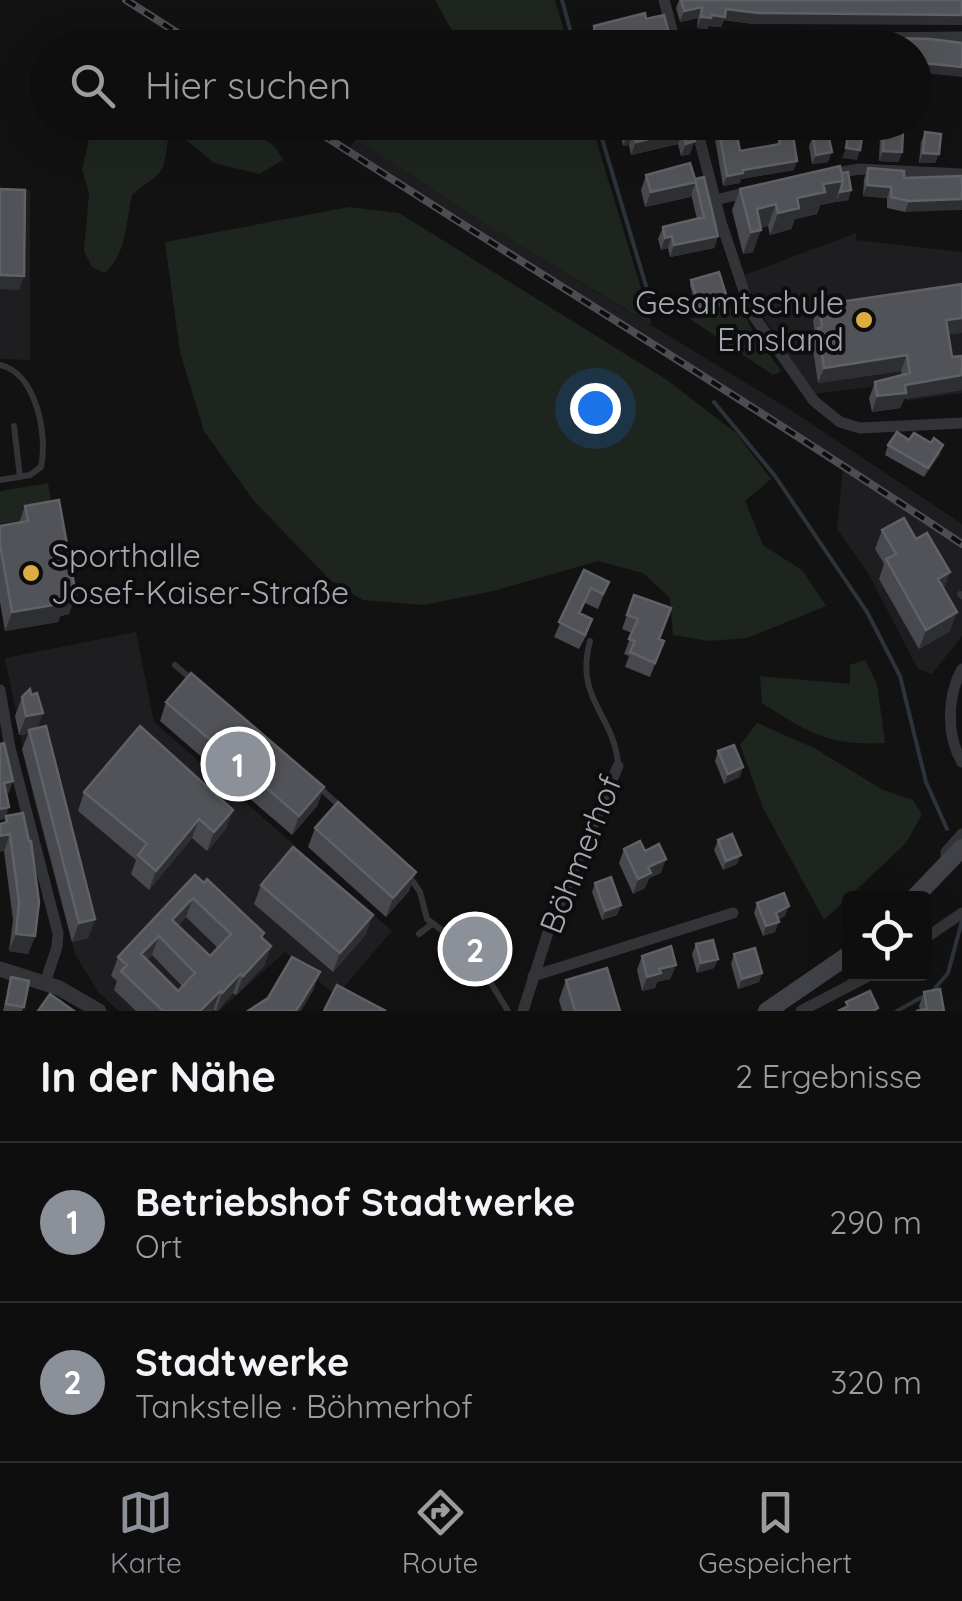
<!DOCTYPE html>
<html lang="de">
<meta charset="utf-8">
<style>
:root{--surface:#0e0e0e;--page:#1c1c1c;--text:#f1f3f6;--muted:#9b9c9e;--line:#2e2e2e;--accent:#8c9099}
body{margin:0;font-family:Quicksand,sans-serif;background:var(--page);color:var(--text)}
.controls{position:absolute;right:30px;bottom:30px;display:grid;overflow:hidden;border-radius:10px;box-shadow:0 10px 40px #0002}
.controls button{width:90px;height:90px;display:grid;place-items:center;padding:0;border:0;border-bottom:2px solid var(--line);background:var(--surface);color:var(--text);font:50px sans-serif}
.you{position:absolute;left:595px;top:408px;width:35px;height:35px;margin:-25px;border:8px solid #fff;border-radius:50%;background:#1a73e8;box-shadow:0 0 0 15px #1a73e833}
.badge{display:grid;place-items:center;width:65px;height:65px;border-radius:50%;background:var(--accent);color:#fff;font-size:32px;font-weight:700}
.pin{position:absolute;translate:-50% -50%;border:5px solid #fff;box-shadow:0 2px 10px #0006}
.list{margin:0;padding:0;list-style:none}
h2{display:flex;justify-content:space-between;align-items:center;height:130px;margin:0;padding:0 40px;font-size:42px}
h2 small{font-size:32px;font-weight:400;color:var(--muted)}
.list li{display:grid;grid-template-columns:65px 1fr auto;gap:30px;align-items:center;box-sizing:border-box;height:160px;padding:0 40px;border-top:2px solid var(--line)}
.list b{display:block;font-size:38px;white-space:nowrap}
.list p{margin:0;font-size:32px;white-space:nowrap;color:var(--muted)}
.list em{font-size:32px;font-style:normal;color:var(--muted)}
.icon{flex:none;width:55px;height:55px;fill:none;stroke:currentColor;stroke-width:2;stroke-linecap:round;stroke-linejoin:round}
.map{position:relative;flex:none;width:962px;height:1011px;overflow:hidden}
.search{position:absolute;background:var(--surface);box-shadow:0 10px 40px #0002;left:30px;right:30px;top:30px;height:110px;display:flex;align-items:center;gap:25px;box-sizing:border-box;padding:0 35px;border-radius:55px;color:var(--muted);font-size:38px}
.sheet{height:450px;background:var(--surface)}
nav{display:flex;justify-content:space-around;align-items:center;box-sizing:border-box;height:140px;border-top:2px solid var(--line);background:var(--surface);font-size:28px;color:var(--muted)}
nav a{display:grid;justify-items:center;gap:5px}
nav .on{color:var(--accent)}
.map>svg:first-child{display:block}
</style>
<div class="map">
<svg width="962" height="1011" viewBox="0 0 962 1011">
<rect width="100%" height="100%" fill="#121213"/>
<path fill="#1e1e20" d="M 356,140 L 514,242 L 789,409 L 962,524 L 962,636 L 932,674 L 918,669 L 868,573 L 837,529 L 843,468 L 503,254 L 347,151 Z
M 30,190 L 30,360 L 0,359 L 0,191 Z
M 856,233 L 856,240 L 962,252 L 962,393 L 907,401 L 904,383 L 814,394 L 758,309 L 744,275 Z
M 136,632 L 154,722 L 392,931 L 336,996 L 285,952 L 219,1011 L 119,1011 L 98,992 L 75,954 L 33,797 L 5,658 Z"/>
<path fill="#1e251f" d="M 435,0 L 555,0 L 569,47 L 461,47 Z
M 102,123 L 244,123 L 276,148 L 283,160 L 259,174 L 214,163 L 179,134 L 168,139 C 163,180 162,170 132,195 C 125,224 128,251 105,273 L 92,267 L 84,251 L 89,193 L 82,170 L 91,130 Z
M 371,123 L 591,123 L 652,325 L 514,242 L 356,140 Z
M 349,207 L 399,213 L 667,380 L 736,433 L 771,479 L 745,501 L 763,545 L 803,571 L 826,606 L 747,638 L 709,641 L 673,635 L 670,598 L 643,573 L 598,561 L 493,591 L 424,605 L 363,600 L 329,579 L 254,501 L 204,431 L 180,352 L 165,242 Z
M 739,304 L 753,331 L 781,371 L 773,375 L 690,319 Z
M 48,483 L 53,515 L 0,524 L 0,491 Z
M 865,660 L 877,684 L 885,743 C 828,746 809,733 762,703 L 760,676 L 850,684 L 850,665 Z
M 757,723 L 814,748 L 883,790 L 913,800 L 922,815 L 905,844 L 824,920 L 763,808 L 740,745 Z"/>
<g fill="none" stroke-linecap="round" stroke-linejoin="round">
<path stroke="#2d333a" stroke-width="4" d="M 562,0 L 575,48
M 597,122 L 652,306
M 714,402 L 775,476 L 867,612 L 900,676 L 926,782 L 947,829
M 931,993 L 948,973 L 962,921
M 897,1011 L 922,997"/>
<path stroke="#333437" stroke-width="6" d="M 0,365 C 36,373 48,434 41,467 L 30,475 L 0,480
M 14,426 L 20,477
M 960,594 L 962,596
M 590,641 C 574,700 615,715 618,765
M 175,665 L 191,679
M 319,787 L 343,809
M 408,874 L 420,892 L 427,919 L 473,954 L 508,1011
M 419,934 L 432,924"/>
<path stroke="#333437" stroke-width="11" d="M 664,0 L 676,44
M 675,40 L 962,37
M 695,122 L 721,222 L 751,312 L 814,401 L 840,422 L 860,428 L 962,423
M 826,175 L 859,169 L 962,174
M 715,200 L 749,192
M 962,669 C 947,696 946,736 962,762
M 0,690 L 10,748 L 58,933 L 57,947 L 45,983
M 946,864 L 946,852 L 962,834
M 924,939 L 962,913
M 533,976 L 733,913
M 523,1011 L 550,926 L 618,766
M 801,1011 L 872,974"/>
<path stroke="#333437" stroke-width="15" d="M 0,969 L 59,988 L 99,1011"/>
<path stroke="#414247" stroke-width="18" d="M 914,898 L 962,848
M 767,1011 L 850,954"/>
<g stroke="#4c4d52" stroke-width="8">
<path id="rail" d="M 126,0 L 201,48
M 303,122 C 522,264 745,399 962,544"/>
</g>
<use href="#rail" stroke="#0d0d0e" stroke-width="4" stroke-dasharray="11" stroke-linecap="butt"/>
</g>
<path fill="#48494e" fill-rule="evenodd" d="M 679,0 L 962,0 L 754,24 L 724,20 L 721,27 L 709,26 L 707,29 L 697,28 L 698,18 L 680,22 L 676,8 Z
M 646,19 L 668,30 L 664,39 L 647,44 L 646,40 L 620,48 L 593,48 L 590,36 L 594,26 Z
M 690,122 L 690,154 L 681,156 L 678,144 L 631,155 L 629,145 L 623,146 L 621,136 L 625,124 Z
M 884,128 L 899,162 L 879,161 L 880,138 Z
M 719,130 L 740,151 L 777,145 L 779,139 L 794,170 L 741,179 L 740,183 L 723,186 L 715,139 Z
M 925,132 L 939,154 L 935,163 L 919,163 L 921,142 Z
M 813,136 L 828,162 L 812,164 L 809,146 Z
M 868,168 L 904,178 L 962,176 L 905,212 L 887,208 L 887,198 L 863,196 L 864,179 Z
M 646,175 L 695,180 L 718,236 L 714,248 L 670,257 L 668,248 L 661,250 L 658,239 L 663,227 L 697,219 L 691,194 L 690,197 L 645,207 L 641,190 Z
M 842,175 L 851,190 L 848,200 L 836,202 L 837,196 L 835,202 L 820,205 L 817,214 L 795,219 L 791,229 L 770,235 L 768,226 L 760,228 L 753,252 L 743,254 L 732,210 L 740,189 Z
M 691,280 L 726,306 L 698,314 L 690,285 Z
M 819,305 L 948,335 L 952,357 L 962,356 L 962,390 L 904,399 L 900,408 L 872,412 L 869,398 L 875,382 L 902,375 L 901,371 L 818,383 L 812,343 L 815,334 L 813,321 Z
M 909,440 L 931,443 L 940,454 L 924,477 L 885,455 L 888,445 Z
M 25,506 L 69,614 L 60,616 L 58,622 L 5,631 L 0,602 L 0,526 L 19,523 Z
M 882,530 L 944,589 L 950,631 L 919,649 L 879,579 L 884,564 L 875,549 Z
M 584,570 L 609,582 L 598,609 L 585,603 L 580,614 L 587,634 L 579,649 L 554,637 Z
M 634,595 L 659,639 L 664,641 L 650,677 L 625,667 L 629,656 L 624,654 L 632,633 L 622,629 Z
M 22,697 L 37,728 L 95,919 L 88,938 L 72,942 L 22,749 L 28,734 L 19,735 L 15,716 Z
M 166,702 L 324,787 L 317,806 L 292,835 L 160,721 Z
M 140,726 L 226,829 L 207,851 L 192,838 L 149,890 L 131,874 L 136,860 L 78,811 L 84,792 Z
M 718,751 L 740,777 L 724,784 L 715,761 Z
M 6,816 L 35,936 L 28,954 L 9,951 L 13,920 L 4,851 L 4,823 Z
M 315,828 L 416,872 L 409,891 L 386,917 L 308,847 Z
M 718,840 L 737,864 L 723,870 L 714,850 Z
M 624,849 L 645,851 L 661,873 L 649,878 L 645,888 L 633,894 L 619,863 Z
M 195,875 L 271,946 L 264,966 L 236,995 L 233,993 L 217,1011 L 213,1010 L 211,1011 L 136,1011 L 114,990 L 117,981 L 111,976 L 118,957 ZM 186,917 L 218,948 L 210,956 L 178,926 ZM 152,955 L 182,986 L 178,991 L 147,960 Z
M 595,883 L 621,905 L 617,915 L 602,920 L 592,892 Z
M 261,885 L 366,934 L 333,972 L 254,904 Z
M 757,903 L 785,916 L 778,920 L 775,932 L 763,936 L 754,913 Z
M 696,944 L 718,959 L 714,968 L 697,973 L 692,954 Z
M 734,954 L 762,973 L 759,982 L 738,989 L 731,964 Z
M 642,956 L 676,965 L 670,979 L 657,982 L 655,988 L 642,991 L 637,970 Z
M 11,977 L 24,1007 L 22,1011 L 3,1011 Z
M 566,980 L 620,1011 L 562,1011 L 559,1000 Z
M 924,992 L 944,1011 L 920,1010 L 919,1006 Z"/>
<path fill="#2e2f32" d="M 702,7 L 698,18 L 680,22 L 684,11 Z
M 726,9 L 962,15 L 962,25 L 754,24 L 724,20 L 721,27 L 709,26 L 707,29 L 697,28 L 701,17 L 712,15 Z
M 668,30 L 664,39 L 647,44 L 650,35 Z
M 649,31 L 646,40 L 620,48 L 603,48 L 604,43 Z
M 603,38 L 599,47 L 594,48 L 597,39 Z
M 914,62 L 962,67 L 962,77 L 914,72 Z
M 683,131 L 678,144 L 631,155 L 636,142 Z
M 633,132 L 629,145 L 623,146 L 628,134 Z
M 695,141 L 690,154 L 681,156 L 686,144 Z
M 846,148 L 860,150 L 857,160 L 842,158 Z
M 883,151 L 902,152 L 899,162 L 879,161 Z
M 832,152 L 828,162 L 812,164 L 816,155 Z
M 923,153 L 939,154 L 935,163 L 919,163 Z
M 797,161 L 794,170 L 741,179 L 740,183 L 723,186 L 727,176 L 743,170 Z
M 843,181 L 835,202 L 820,205 L 817,214 L 795,219 L 791,229 L 770,235 L 778,213 L 797,198 L 823,184 Z
M 696,182 L 690,197 L 645,207 L 651,192 Z
M 867,185 L 891,187 L 887,198 L 863,196 Z
M 851,190 L 848,200 L 836,202 L 840,192 Z
M 962,199 L 962,210 L 905,212 L 909,201 Z
M 776,204 L 768,226 L 749,231 L 757,209 Z
M 761,230 L 753,252 L 743,254 L 751,232 Z
M 672,236 L 668,248 L 661,250 L 665,238 Z
M 718,236 L 714,248 L 670,257 L 674,245 Z
M 0,275 L 24,276 L 19,290 L 0,289 Z
M 728,301 L 726,306 L 698,314 L 700,310 Z
M 962,318 L 962,333 L 941,336 L 946,320 Z
M 907,355 L 901,371 L 818,383 L 824,368 Z
M 962,375 L 962,390 L 904,399 L 900,408 L 872,412 L 877,396 L 905,385 Z
M 943,445 L 940,454 L 924,477 L 928,468 Z
M 950,572 L 943,591 L 938,579 Z
M 76,595 L 69,614 L 60,616 L 58,622 L 5,631 L 12,612 Z
M 957,612 L 950,631 L 919,649 L 926,630 Z
M 43,713 L 36,732 L 29,730 L 28,734 L 19,735 L 26,716 Z
M 743,767 L 740,777 L 724,784 L 728,774 Z
M 13,781 L 9,793 L 0,795 L 4,783 Z
M 324,787 L 317,806 L 292,835 L 299,816 Z
M 9,807 L 5,819 L 0,820 L 0,809 Z
M 233,810 L 226,829 L 207,851 L 214,832 Z
M 199,819 L 192,838 L 149,890 L 156,871 Z
M 10,834 L 4,851 L 0,852 L 0,836 Z
M 741,855 L 737,864 L 723,870 L 726,861 Z
M 666,859 L 661,873 L 649,878 L 645,888 L 633,894 L 638,879 L 648,867 Z
M 416,872 L 409,891 L 386,917 L 393,898 Z
M 193,898 L 186,917 L 165,939 L 172,920 Z
M 621,905 L 617,915 L 602,920 L 605,911 Z
M 789,906 L 785,916 L 772,923 L 776,913 Z
M 373,915 L 366,934 L 333,972 L 340,953 Z
M 95,919 L 88,938 L 72,942 L 79,923 Z
M 779,922 L 775,932 L 763,936 L 766,926 Z
M 16,934 L 35,936 L 28,954 L 9,951 Z
M 159,936 L 152,955 L 134,973 L 141,954 Z
M 271,946 L 264,966 L 236,995 L 243,976 Z
M 718,959 L 714,968 L 697,973 L 701,963 Z
M 676,965 L 670,979 L 657,982 L 655,988 L 642,991 L 647,977 L 659,969 Z
M 320,972 L 313,991 L 301,1011 L 296,1011 Z
M 762,973 L 759,982 L 738,989 L 742,979 Z
M 240,974 L 233,993 L 216,1011 L 222,993 Z
M 220,991 L 213,1010 L 200,1011 Z"/>
<path fill="#525358" stroke="#5f6166" stroke-width="2.5" fill-rule="evenodd" d="M 681,0 L 962,0 L 962,15 L 758,13 L 726,9 L 725,17 L 712,15 L 711,18 L 701,17 L 702,7 L 684,11 Z
M 645,13 L 646,19 L 664,15 L 668,30 L 650,35 L 649,31 L 604,43 L 603,38 L 597,39 L 594,26 Z
M 855,37 L 931,39 L 962,43 L 962,67 L 914,62 L 914,48 L 696,48 L 695,39 L 707,39 L 707,43 L 724,42 L 724,39 Z
M 630,122 L 690,122 L 695,141 L 686,144 L 683,131 L 636,142 L 633,132 L 628,134 L 625,124 Z
M 735,126 L 740,151 L 780,144 L 779,139 L 793,136 L 797,161 L 743,170 L 743,173 L 727,176 L 719,130 Z
M 884,128 L 903,130 L 902,152 L 883,151 Z
M 849,129 L 863,131 L 860,150 L 846,148 Z
M 925,132 L 941,134 L 939,154 L 923,153 Z
M 828,134 L 832,152 L 816,155 L 813,136 Z
M 690,163 L 696,182 L 651,192 L 646,175 Z
M 840,166 L 843,181 L 823,184 L 825,192 L 797,198 L 799,208 L 778,213 L 776,204 L 757,209 L 761,230 L 751,232 L 740,189 Z
M 868,168 L 904,171 L 904,178 L 962,176 L 962,199 L 909,201 L 891,197 L 891,187 L 867,185 Z
M 848,172 L 851,190 L 840,192 L 843,181 L 842,173 Z
M 704,177 L 718,236 L 674,245 L 672,236 L 665,238 L 663,227 L 704,217 L 695,179 Z
M 0,189 L 25,190 L 24,276 L 0,275 Z
M 719,272 L 728,301 L 700,310 L 691,280 Z
M 962,284 L 962,318 L 946,320 L 952,357 L 962,356 L 962,375 L 905,385 L 906,393 L 877,396 L 875,382 L 910,373 L 907,355 L 824,368 L 818,328 L 822,327 L 819,305 Z
M 897,432 L 909,440 L 914,433 L 931,443 L 934,438 L 943,445 L 928,468 L 888,445 Z
M 59,500 L 76,595 L 64,597 L 65,603 L 12,612 L 0,544 L 0,526 L 28,521 L 25,506 Z
M 904,518 L 916,539 L 927,533 L 950,572 L 938,579 L 957,612 L 926,630 L 886,559 L 896,554 L 882,530 Z
M 584,570 L 609,582 L 603,594 L 591,588 L 579,613 L 592,619 L 585,635 L 559,622 Z
M 634,595 L 671,608 L 659,639 L 664,641 L 655,663 L 630,652 L 635,641 L 629,639 L 638,619 L 627,615 Z
M 191,673 L 324,787 L 299,816 L 166,702 Z
M 30,689 L 31,695 L 37,693 L 43,713 L 26,716 L 22,697 Z
M 46,726 L 95,919 L 79,923 L 29,730 Z
M 140,726 L 233,810 L 214,832 L 199,819 L 156,871 L 138,855 L 147,844 L 84,792 Z
M 4,743 L 13,781 L 4,783 L 9,807 L 0,809 L 0,744 Z
M 734,745 L 743,767 L 728,774 L 718,751 Z
M 338,802 L 416,872 L 393,898 L 315,828 Z
M 23,813 L 29,841 L 31,841 L 39,902 L 35,936 L 16,934 L 19,902 L 10,834 L 0,836 L 0,824 L 7,822 L 6,816 Z
M 732,834 L 741,855 L 726,861 L 718,840 Z
M 640,841 L 645,851 L 659,844 L 666,859 L 648,867 L 651,873 L 638,879 L 624,849 Z
M 293,847 L 373,915 L 340,953 L 261,885 Z
M 195,875 L 204,883 L 207,879 L 264,933 L 261,937 L 271,946 L 243,976 L 240,974 L 222,993 L 220,991 L 200,1011 L 163,1011 L 121,971 L 127,965 L 118,957 ZM 193,898 L 231,934 L 210,956 L 172,920 ZM 159,936 L 195,973 L 178,991 L 141,954 Z
M 611,877 L 621,905 L 605,911 L 595,883 Z
M 784,893 L 789,906 L 776,913 L 779,922 L 766,926 L 757,903 Z
M 713,940 L 718,959 L 701,963 L 696,944 Z
M 671,946 L 676,965 L 659,969 L 661,973 L 647,977 L 642,956 Z
M 755,948 L 762,973 L 742,979 L 734,954 Z
M 292,957 L 320,972 L 296,1011 L 248,1011 L 268,998 Z
M 607,968 L 620,1011 L 575,1011 L 566,980 Z
M 11,977 L 29,981 L 24,1007 L 6,1004 Z
M 337,985 L 386,1011 L 324,1011 Z
M 940,989 L 944,1011 L 916,1011 L 927,1009 L 924,992 Z
M 870,991 L 878,1008 L 873,1011 L 838,1011 L 848,1006 L 846,1002 Z
M 50,994 L 74,1011 L 38,1011 Z"/>
<g fill="#dcad41" stroke="#0d0d0e" stroke-width="4">
<circle cx="864" cy="320" r="10"/>
<circle cx="31" cy="573" r="10"/>
</g>
<g text-anchor="middle" dominant-baseline="central" stroke-width="8" stroke-linejoin="round" paint-order="stroke">
<g font-size="32" fill="#a5a8b2" stroke="#0d0d0e" text-anchor="end">
<text x="844" y="302">Gesamtschule<tspan x="844" dy="37">Emsland</tspan></text>
<text x="51" y="555" text-anchor="start">Sporthalle<tspan x="51" dy="37">Josef-Kaiser-Straße</tspan></text>
</g>
<g font-size="32" fill="#a5a8b2" stroke="#0d0d0e">
<text transform="translate(580 854) rotate(-68)">Böhmerhof</text>
</g>
</g>
</svg>
<div class="controls">
<button><svg class="icon" aria-label="locate" viewBox="0 0 24 24"><circle cx="12" cy="12" r="6"/><path d="M12 2v4M12 18v4M2 12h4M18 12h4"/></svg></button>
</div>
<div class="you"></div>
<div class="pin badge" style="left:238px;top:764px">1</div>
<div class="pin badge" style="left:475px;top:949px">2</div>
<div class="search"><svg class="icon" aria-label="search" viewBox="0 0 24 24"><circle cx="10" cy="10" r="6"/><path d="M15 15l6 6"/></svg>Hier suchen</div>
</div>
<section class="sheet">
<h2>In der Nähe<small>2 Ergebnisse</small></h2>
<ul class="list">
<li><span class="badge">1</span><div><b>Betriebshof Stadtwerke</b><p>Ort</p></div><em>290 m</em></li>
<li><span class="badge">2</span><div><b>Stadtwerke</b><p>Tankstelle · Böhmerhof</p></div><em>320 m</em></li>
</ul>
</section>
<nav>
<a class="on"><svg class="icon" aria-label="map" viewBox="0 0 24 24"><path d="M3 6l6-2 6 2 6-2v14l-6 2-6-2-6 2zM9 4v14M15 6v14"/></svg>Karte</a>
<a><svg class="icon" aria-label="directions" viewBox="0 0 24 24"><path d="M12 3l9 9-9 9-9-9zM9 14v-3h6M13 9l2 2-2 2"/></svg>Route</a>
<a><svg class="icon" aria-label="saved" viewBox="0 0 24 24"><path d="M7 4h10v16l-5-4-5 4z"/></svg>Gespeichert</a>
</nav>
